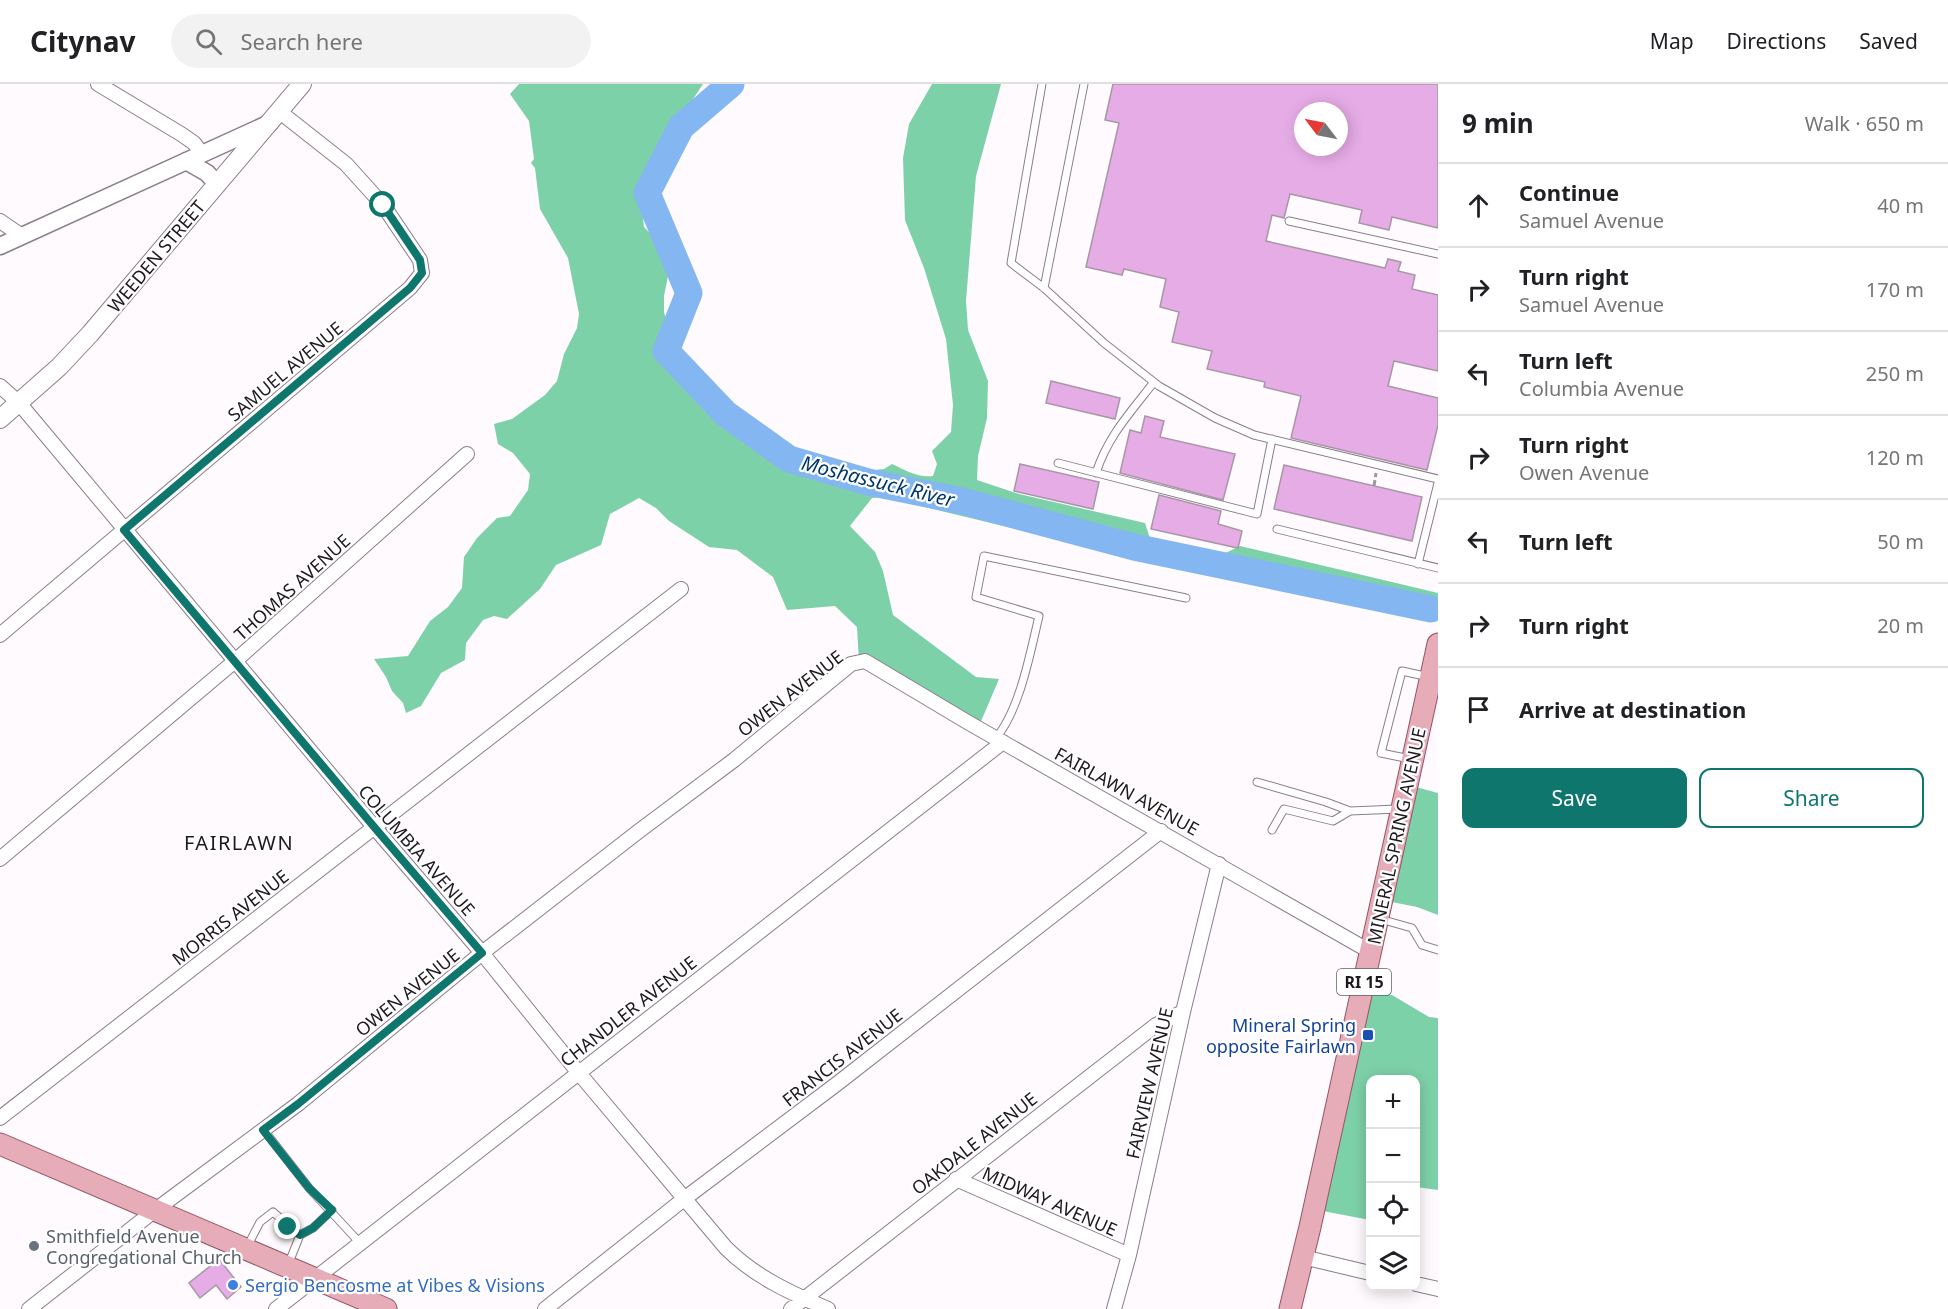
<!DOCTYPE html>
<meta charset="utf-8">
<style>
:root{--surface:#fff;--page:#f2f2f2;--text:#202124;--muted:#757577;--line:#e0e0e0;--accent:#0f766e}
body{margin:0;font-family:"Noto Sans",sans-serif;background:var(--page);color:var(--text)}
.controls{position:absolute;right:18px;bottom:18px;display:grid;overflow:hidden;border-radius:12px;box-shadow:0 3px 15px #0003}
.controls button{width:54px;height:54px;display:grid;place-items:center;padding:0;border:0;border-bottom:2px solid var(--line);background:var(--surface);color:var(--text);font:30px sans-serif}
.compass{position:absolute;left:1294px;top:18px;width:54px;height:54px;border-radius:50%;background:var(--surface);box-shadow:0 3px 15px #0003;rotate:302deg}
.stop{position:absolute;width:18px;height:18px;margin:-14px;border:4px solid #0f766e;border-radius:50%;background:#fff}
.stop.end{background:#0f766e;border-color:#fff;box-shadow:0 2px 6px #0008}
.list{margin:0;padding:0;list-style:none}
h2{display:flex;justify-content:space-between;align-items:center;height:78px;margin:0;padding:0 24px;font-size:26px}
h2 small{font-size:20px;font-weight:400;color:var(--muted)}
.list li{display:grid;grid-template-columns:39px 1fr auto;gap:18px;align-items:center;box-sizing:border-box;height:84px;padding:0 24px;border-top:2px solid var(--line)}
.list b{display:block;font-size:22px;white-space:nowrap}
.list p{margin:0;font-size:20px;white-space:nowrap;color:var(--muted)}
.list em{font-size:20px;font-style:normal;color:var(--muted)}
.actions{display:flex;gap:12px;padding:18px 24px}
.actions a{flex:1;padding:14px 0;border:2px solid var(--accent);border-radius:12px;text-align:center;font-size:21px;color:var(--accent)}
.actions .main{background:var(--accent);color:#fff}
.icon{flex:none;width:33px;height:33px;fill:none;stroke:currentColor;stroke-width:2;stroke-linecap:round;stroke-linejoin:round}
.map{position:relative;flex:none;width:1438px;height:1225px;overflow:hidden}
header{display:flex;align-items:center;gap:36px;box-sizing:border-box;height:84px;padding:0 30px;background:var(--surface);border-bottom:2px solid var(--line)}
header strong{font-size:28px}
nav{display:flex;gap:33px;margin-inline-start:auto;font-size:21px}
.search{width:420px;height:54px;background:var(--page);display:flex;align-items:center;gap:15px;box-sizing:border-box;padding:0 21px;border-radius:33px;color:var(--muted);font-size:22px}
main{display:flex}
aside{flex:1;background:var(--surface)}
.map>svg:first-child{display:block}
</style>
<header>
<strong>Citynav</strong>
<div class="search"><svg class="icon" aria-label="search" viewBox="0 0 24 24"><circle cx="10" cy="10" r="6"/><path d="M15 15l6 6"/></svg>Search here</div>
<nav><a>Map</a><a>Directions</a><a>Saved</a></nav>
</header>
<main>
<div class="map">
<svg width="1438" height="1225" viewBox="0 0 1438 1225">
<rect width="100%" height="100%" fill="#fefafd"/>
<path fill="#7dd1a8" d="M 519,0 L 703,0 L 639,97 L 644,143 L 672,172 L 664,212 L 664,228 L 674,266 L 708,307 L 820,379 L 857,388 L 884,385 L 892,380 C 905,386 918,394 933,392 L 937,380 L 932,367 L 951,348 L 953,321 L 946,255 L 924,184 L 905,136 L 903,74 L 909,40 L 932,0 L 1001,0 L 976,92 L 966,217 L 968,246 L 988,297 L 987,334 L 978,372 L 977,396 L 1019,410 L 1145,439 L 1152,461 L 1209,477 L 1240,462 L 1438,509 L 1438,522 L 1342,503 L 1336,510 L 1320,515 L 1157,479 L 883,413 L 872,414 L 850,442 L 875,468 L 883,487 L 893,531 L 976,593 L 999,595 L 979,642 L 859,579 L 857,543 L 835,522 L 787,526 L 773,493 L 737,466 L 709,463 L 669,437 L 656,424 L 639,414 L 610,430 L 601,461 L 556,481 L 540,505 L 507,535 L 494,532 L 483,536 L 466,559 L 465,576 L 441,589 L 421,622 L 406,629 L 403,619 L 392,607 L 386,593 L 374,575 L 408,572 L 430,537 L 448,523 L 462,504 L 464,473 L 477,454 L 497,434 L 510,432 L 528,406 L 530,390 L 513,369 L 498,360 L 494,340 L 512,335 L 545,311 L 557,297 L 564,270 L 577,244 L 579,230 L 568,174 L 540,125 L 535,84 L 531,79 L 534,75 L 529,37 L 510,10 Z
M 1412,702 L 1438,709 L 1438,831 L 1417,823 L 1382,816 Z
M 1362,905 L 1392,911 L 1429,933 L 1438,934 L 1438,1106 L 1416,1103 L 1416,996 L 1370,996 L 1370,1136 L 1312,1125 Z"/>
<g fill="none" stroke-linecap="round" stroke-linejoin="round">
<path stroke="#84b6f2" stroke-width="27" d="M 731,0 L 681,43 L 647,109 L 689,209 L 666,267 L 726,330 L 789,375 L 868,398 L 962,417 L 1134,463 L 1431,525"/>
</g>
<path fill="#e6ace6" stroke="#a797a6" stroke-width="1.5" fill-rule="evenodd" d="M 1113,0 L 1438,0 L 1438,144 L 1392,133 L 1389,146 L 1359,139 L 1362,126 L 1290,110 L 1284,134 L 1272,131 L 1266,157 L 1385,184 L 1388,175 L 1401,178 L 1398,187 L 1415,191 L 1412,205 L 1438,211 L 1438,287 L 1394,277 L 1388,302 L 1438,314 L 1438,341 L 1427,386 L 1291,354 L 1301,312 L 1264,303 L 1265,298 L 1207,285 L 1212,267 L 1172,258 L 1179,228 L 1160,223 L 1166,195 L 1124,185 L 1122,191 L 1086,183 L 1119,39 L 1105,36 ZM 1303,27 L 1339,27 L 1339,63 L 1303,63 Z
M 1051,297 L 1120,314 L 1115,335 L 1046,319 Z
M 1145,332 L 1164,337 L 1160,353 L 1235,370 L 1223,416 L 1120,389 L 1130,346 L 1141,349 Z
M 1020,380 L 1099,398 L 1093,425 L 1014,407 Z
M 1284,381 L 1422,413 L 1412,457 L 1274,425 Z
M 1159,411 L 1221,427 L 1218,440 L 1242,447 L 1238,464 L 1151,445 Z
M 219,1175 L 241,1203 L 227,1215 L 216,1201 L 200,1214 L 189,1199 Z"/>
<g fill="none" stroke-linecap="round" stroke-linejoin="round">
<g stroke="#8c7d8c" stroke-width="9">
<path id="service" d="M 1042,0 L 1011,179 L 1044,204 L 1104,259 L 1159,302 L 1215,334 L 1254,351 L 1438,395
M 1289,137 L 1438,170
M 1044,204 L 1084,0
M 1058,379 L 1257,430 L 1272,355
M 1096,389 C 1108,352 1130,329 1154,298
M 1277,445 L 1438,484
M 1418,480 L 1438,399
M 996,654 C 1020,625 1030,570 1039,532 L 976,513 L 984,472 L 1186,514
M 1410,675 L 1381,669 L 1402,587 L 1429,593
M 1257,698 L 1326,718 L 1350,727
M 1272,746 L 1284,725 L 1333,737 L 1350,727 L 1398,725
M 1380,835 L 1412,844 L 1422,861 L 1438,866
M 263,1045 L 309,1104 L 360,1159
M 247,1163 L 260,1138 L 273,1128 L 300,1151
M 288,1181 L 300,1151 L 313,1144 L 332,1126"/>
</g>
<g stroke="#8c7d8c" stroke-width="16">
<path id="minor" d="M 98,0 L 181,50 L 194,59 L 202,70
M 0,137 L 22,152
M 0,302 L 19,319 L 375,744 L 482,869 L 578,988 L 726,1164 C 755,1193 791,1209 828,1225
M 0,551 L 410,204 L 422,189 L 420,176 L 383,121 L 346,80 L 280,28
M 0,775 L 235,577 L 467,370
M 0,1034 L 681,505
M 956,1095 L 1129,1171
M 1303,1173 L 1370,1189
M 1416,1200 L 1438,1205
M 29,1225 L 154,1127 L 298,1020 L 482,869 L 639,747 L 734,676 L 851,580 L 865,577 L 969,639 L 1371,868
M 276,1225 L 1003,658
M 545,1225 L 684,1115 L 838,999 L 1161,747
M 791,1225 L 1156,941 L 1183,928
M 1114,1225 L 1129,1171 L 1183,928 L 1219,780"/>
</g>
<g stroke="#8c7d8c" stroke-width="19">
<path id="tertiary" d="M 186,77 L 207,89 L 217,100
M 0,162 L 270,39"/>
</g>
<g stroke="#8c7d8c" stroke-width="20">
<path id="secondary" d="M 0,335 L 59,283 L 90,250 L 302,0"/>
</g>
<g stroke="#955564" stroke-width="23">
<path id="primary" d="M 0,1060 L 386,1225
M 1290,1225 L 1310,1143 L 1438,560"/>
</g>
<path stroke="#9d999d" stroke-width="3" stroke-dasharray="6 3" stroke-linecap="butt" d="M 1374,402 L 1376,389"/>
<use href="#service" stroke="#fff" stroke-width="7"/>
<use href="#minor" stroke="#fff" stroke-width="14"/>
<use href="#tertiary" stroke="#fff" stroke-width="16"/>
<use href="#secondary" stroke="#fff" stroke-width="18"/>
<use href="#primary" stroke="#e6acb8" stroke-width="21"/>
</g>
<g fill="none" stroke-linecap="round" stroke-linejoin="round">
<path stroke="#0f766e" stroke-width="8" d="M 288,1143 L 300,1151 L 313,1144 L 332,1126 L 309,1104 L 263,1046 L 298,1020 L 482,869 L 375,744 L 124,446 L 410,204 L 422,189 L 420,176 L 383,121"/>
</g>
<rect fill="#1a4fb4" stroke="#fff" stroke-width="2" x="1362" y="945" width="12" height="12" rx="3"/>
<circle fill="#6b7280" stroke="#fff" stroke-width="2" cx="34" cy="1162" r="6"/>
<circle fill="#3f7fe0" stroke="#fff" stroke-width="2" cx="233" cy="1201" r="6"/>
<g text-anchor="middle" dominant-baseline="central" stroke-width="4.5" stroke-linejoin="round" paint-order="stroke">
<rect fill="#fff" stroke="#625e62" stroke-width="1.5" x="1337" y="885" width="54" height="26" rx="4.5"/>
<g font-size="16" font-weight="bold" fill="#1e191e">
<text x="1364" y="898">RI 15</text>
</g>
<g font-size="18" fill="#1e191e" stroke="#fff">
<text transform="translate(156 172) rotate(-50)">WEEDEN STREET</text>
<text transform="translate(285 287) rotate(-40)">SAMUEL AVENUE</text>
<text transform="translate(292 503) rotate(-42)">THOMAS AVENUE</text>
<text transform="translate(790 609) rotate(-38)">OWEN AVENUE</text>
<text transform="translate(1127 707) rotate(29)">FAIRLAWN AVENUE</text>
<text transform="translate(1396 752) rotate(-78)">MINERAL SPRING AVENUE</text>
<text transform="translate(417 766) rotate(49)">COLUMBIA AVENUE</text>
<text transform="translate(230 833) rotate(-38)">MORRIS AVENUE</text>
<text transform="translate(407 908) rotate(-39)">OWEN AVENUE</text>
<text transform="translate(628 927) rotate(-38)">CHANDLER AVENUE</text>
<text transform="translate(842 973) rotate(-38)">FRANCIS AVENUE</text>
<text transform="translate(1149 999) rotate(-77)">FAIRVIEW AVENUE</text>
<text transform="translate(974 1059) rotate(-38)">OAKDALE AVENUE</text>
<text transform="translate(1050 1117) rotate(24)">MIDWAY AVENUE</text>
</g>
<g font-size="18" fill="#164399" stroke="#fff" text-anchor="end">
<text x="1356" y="941">Mineral Spring<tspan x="1356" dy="21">opposite Fairlawn</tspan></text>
</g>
<g font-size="18" fill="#5b616d" stroke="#fff" text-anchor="start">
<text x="46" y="1152">Smithfield Avenue<tspan x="46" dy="21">Congregational Church</tspan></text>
</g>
<g font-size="18" fill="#366cbe" stroke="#fff" text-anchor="start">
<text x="245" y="1201">Sergio Bencosme at Vibes &amp; Visions</text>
</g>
<g font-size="20" font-style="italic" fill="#01386d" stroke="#fff">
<text transform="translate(878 397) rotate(14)">Moshassuck River</text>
</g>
<g font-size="20" letter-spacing="1.5" fill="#1e191e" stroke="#fff">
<text x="239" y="758">FAIRLAWN</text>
</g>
</g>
</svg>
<div class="controls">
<button>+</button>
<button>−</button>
<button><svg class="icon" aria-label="locate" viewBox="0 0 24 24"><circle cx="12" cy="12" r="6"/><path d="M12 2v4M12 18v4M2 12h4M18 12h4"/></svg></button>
<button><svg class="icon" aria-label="layers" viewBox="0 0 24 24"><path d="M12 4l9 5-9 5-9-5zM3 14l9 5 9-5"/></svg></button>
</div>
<svg class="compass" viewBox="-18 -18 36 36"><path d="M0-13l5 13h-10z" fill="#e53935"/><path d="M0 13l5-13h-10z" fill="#757577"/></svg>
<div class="stop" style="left:383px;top:121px"></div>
<div class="stop end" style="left:288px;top:1143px"></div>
</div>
<aside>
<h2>9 min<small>Walk · 650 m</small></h2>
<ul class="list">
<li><svg class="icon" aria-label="ahead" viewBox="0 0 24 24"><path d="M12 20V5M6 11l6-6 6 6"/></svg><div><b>Continue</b><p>Samuel Avenue</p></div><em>40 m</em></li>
<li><svg class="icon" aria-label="right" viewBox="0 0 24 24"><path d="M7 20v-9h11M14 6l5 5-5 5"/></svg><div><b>Turn right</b><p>Samuel Avenue</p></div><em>170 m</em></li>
<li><svg class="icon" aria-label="left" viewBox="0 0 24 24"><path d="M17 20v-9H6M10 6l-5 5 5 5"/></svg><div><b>Turn left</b><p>Columbia Avenue</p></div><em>250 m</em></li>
<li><svg class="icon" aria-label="right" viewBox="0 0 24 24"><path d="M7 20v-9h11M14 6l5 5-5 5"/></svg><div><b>Turn right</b><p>Owen Avenue</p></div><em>120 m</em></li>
<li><svg class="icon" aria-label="left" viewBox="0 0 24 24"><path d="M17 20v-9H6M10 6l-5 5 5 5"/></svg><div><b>Turn left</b></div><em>50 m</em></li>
<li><svg class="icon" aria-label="right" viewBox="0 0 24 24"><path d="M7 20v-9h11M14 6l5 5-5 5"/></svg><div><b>Turn right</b></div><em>20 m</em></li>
<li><svg class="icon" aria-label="arrive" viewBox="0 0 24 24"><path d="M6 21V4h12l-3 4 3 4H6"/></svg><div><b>Arrive at destination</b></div></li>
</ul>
<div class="actions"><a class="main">Save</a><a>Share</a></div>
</aside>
</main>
